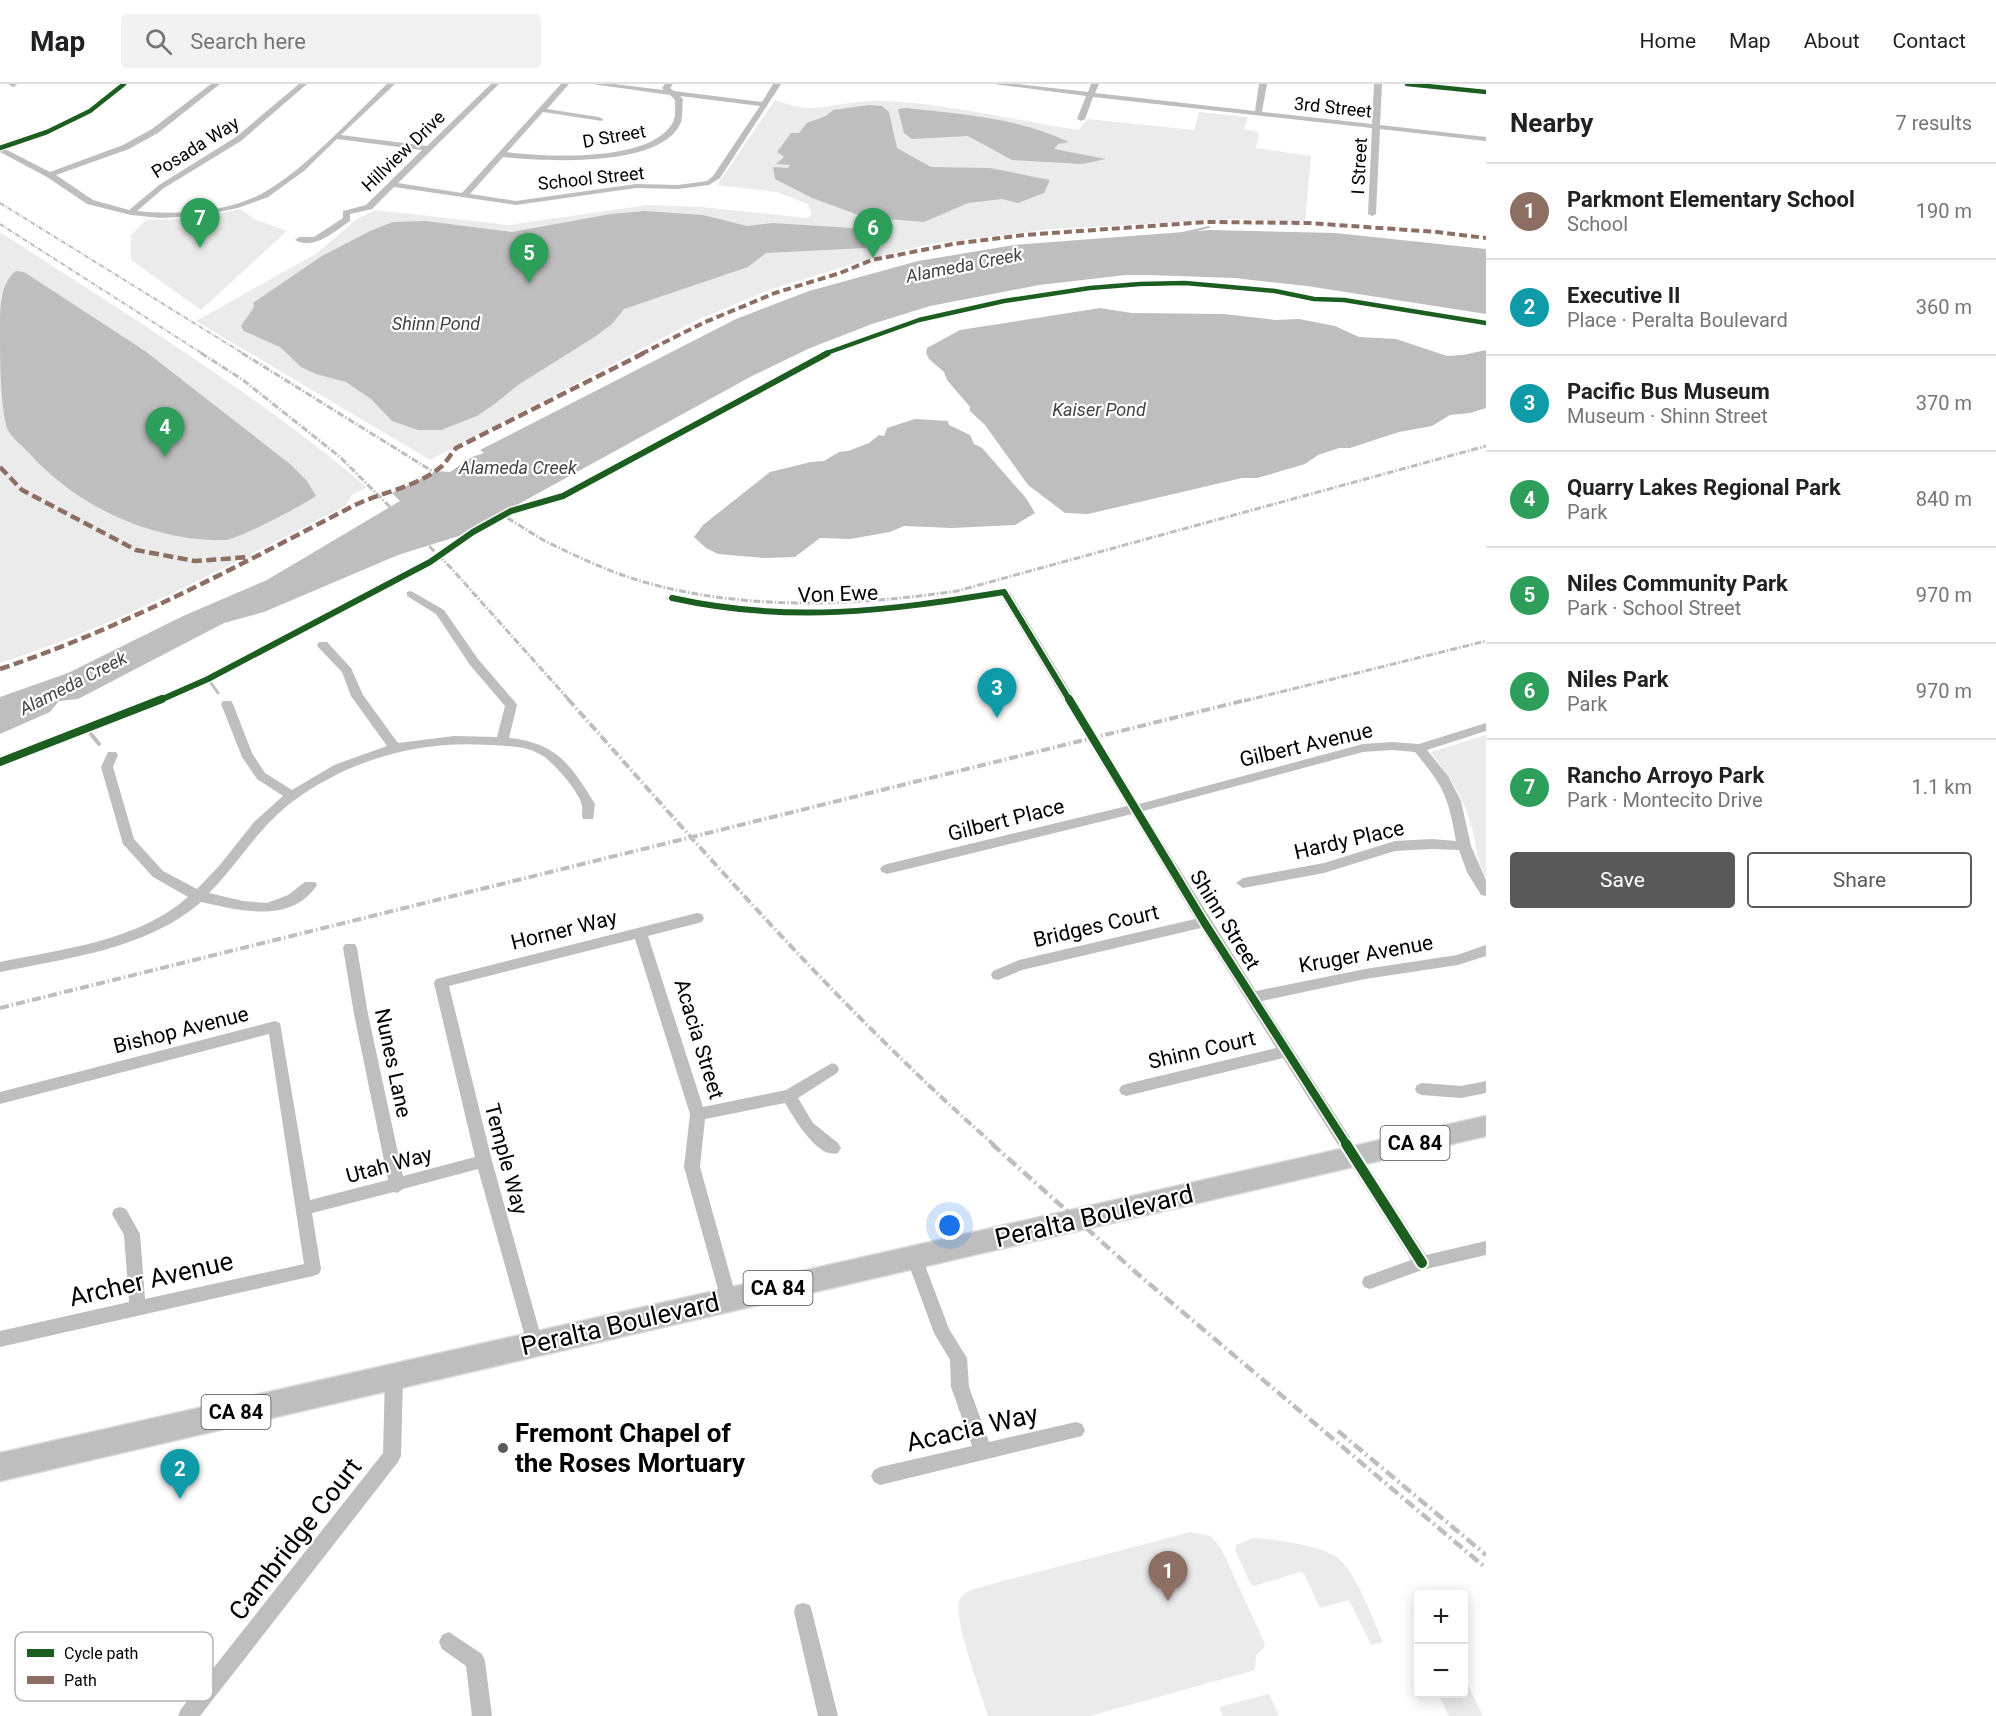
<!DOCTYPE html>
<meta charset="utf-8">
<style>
:root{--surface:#fff;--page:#f2f2f2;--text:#202124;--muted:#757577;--line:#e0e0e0;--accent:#595959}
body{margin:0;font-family:Roboto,sans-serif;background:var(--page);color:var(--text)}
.controls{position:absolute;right:18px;bottom:18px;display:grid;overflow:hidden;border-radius:6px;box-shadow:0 3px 15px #0003}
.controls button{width:54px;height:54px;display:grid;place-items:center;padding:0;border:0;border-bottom:2px solid var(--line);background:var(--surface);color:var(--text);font:30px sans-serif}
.you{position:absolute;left:950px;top:1142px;width:21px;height:21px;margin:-15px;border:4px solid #fff;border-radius:50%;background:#1a73e8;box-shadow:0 0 0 9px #1a73e833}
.badge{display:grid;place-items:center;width:39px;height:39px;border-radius:50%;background:var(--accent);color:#fff;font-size:20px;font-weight:700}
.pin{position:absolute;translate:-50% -50px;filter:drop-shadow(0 2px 3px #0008)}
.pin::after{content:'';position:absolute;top:32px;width:21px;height:18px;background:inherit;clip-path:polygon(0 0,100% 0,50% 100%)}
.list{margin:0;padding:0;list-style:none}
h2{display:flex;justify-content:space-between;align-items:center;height:78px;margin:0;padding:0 24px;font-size:26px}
h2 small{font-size:20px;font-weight:400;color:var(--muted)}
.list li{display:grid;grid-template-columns:39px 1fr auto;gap:18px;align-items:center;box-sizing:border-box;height:96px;padding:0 24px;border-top:2px solid var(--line)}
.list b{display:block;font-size:22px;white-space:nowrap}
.list p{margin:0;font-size:20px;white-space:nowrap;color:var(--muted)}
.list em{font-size:20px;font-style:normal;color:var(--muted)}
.actions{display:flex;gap:12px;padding:18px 24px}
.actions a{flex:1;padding:14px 0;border:2px solid var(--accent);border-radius:6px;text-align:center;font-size:21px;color:var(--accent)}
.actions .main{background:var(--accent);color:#fff}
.icon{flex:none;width:33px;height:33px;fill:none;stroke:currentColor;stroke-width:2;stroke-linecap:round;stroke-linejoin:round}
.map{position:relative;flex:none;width:1486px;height:1632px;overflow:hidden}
header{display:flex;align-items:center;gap:36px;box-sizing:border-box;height:84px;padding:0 30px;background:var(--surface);border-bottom:2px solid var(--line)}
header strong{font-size:28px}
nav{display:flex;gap:33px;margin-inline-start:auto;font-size:21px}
.search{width:420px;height:54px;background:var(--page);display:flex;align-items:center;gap:15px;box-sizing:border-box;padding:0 21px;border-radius:6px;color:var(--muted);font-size:22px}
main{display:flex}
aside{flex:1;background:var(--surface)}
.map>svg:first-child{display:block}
</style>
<header>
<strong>Map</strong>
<div class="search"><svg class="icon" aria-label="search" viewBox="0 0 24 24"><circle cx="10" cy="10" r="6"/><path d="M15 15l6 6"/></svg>Search here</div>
<nav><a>Home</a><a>Map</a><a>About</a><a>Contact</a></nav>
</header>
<main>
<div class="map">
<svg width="1486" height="1632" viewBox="0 0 1486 1632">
<rect width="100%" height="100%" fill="#fff"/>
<path fill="#ebebeb" d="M 775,16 C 787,20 798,24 811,24 C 835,23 859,15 884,17 C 949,20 1014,36 1078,46 L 1088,35 L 1194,46 L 1199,28 L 1248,33 L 1244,45 L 1259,48 L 1256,64 L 1311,72 L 1305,138 L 1234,135 L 1053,145 L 930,160 L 869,175 L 769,206 L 695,237 L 430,376 L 196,237 L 317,169 L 357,135 L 375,126 L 509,141 L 647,121 L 701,123 L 807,134 L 812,130 L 808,120 L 776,108 L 717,101 Z
M 241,125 L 254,135 L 287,147 L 201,226 L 131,176 L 131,151 L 146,136 L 197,134 Z
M 0,148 C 126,230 251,306 367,403 L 352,411 L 345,422 C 232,480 121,540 0,579 Z
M 1486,651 L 1486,793 C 1475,775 1476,754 1469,734 C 1461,709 1446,689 1431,668 Z
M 1191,1448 L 1211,1452 L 1222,1466 L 1265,1560 L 1264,1564 L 1256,1571 L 1255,1586 L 1090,1632 L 988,1632 C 982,1611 953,1535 959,1517 C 961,1511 967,1508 973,1505 Z
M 1253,1454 C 1273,1455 1325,1462 1339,1475 C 1358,1492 1372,1534 1383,1558 L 1371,1561 L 1349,1516 L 1320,1524 L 1304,1490 L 1300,1488 L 1254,1502 L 1250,1499 L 1235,1466 L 1236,1461 Z
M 1467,1599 L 1483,1632 L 1449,1632 L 1438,1610 L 1464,1610 L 1464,1600 Z
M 1269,1610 L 1279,1632 L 1223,1632 L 1219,1623 Z"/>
<path fill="#bebebe" d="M 869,21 L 882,22 L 889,28 L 897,64 L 931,83 L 990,84 L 1050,96 L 1044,109 L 1018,119 L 1002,115 L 968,119 L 924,138 L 864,133 L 812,114 L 775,95 L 773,83 L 788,84 L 790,81 L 776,80 L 784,73 L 777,68 L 791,49 L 799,49 L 807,39 L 826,32 L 833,26 Z
M 906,24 C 961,30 1019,34 1069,58 L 1058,60 L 1054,65 L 1106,75 L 1082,80 L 1012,76 L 968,52 L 912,55 L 904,49 L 898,25 Z
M 645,127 L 703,131 L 747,142 L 773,139 L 867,145 L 886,149 L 883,159 L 865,164 L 766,169 L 748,183 L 624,225 L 612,240 L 596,252 L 518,301 L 496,319 L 477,332 L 441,346 L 418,346 L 392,337 L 371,315 L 346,298 L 316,290 L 301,283 L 280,263 L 244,247 L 241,242 L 254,223 L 253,219 L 322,172 L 370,147 L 393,138 L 425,137 L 512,148 L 611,130 Z
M 1210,146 L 1335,149 L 1486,165 L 1486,230 L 1307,202 L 1234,194 L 1149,191 L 1126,191 L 1039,201 L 930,222 L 872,240 L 810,264 L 752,292 L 462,451 L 398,471 L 264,528 L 224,539 L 78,615 L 59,617 L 50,628 L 0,650 L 0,613 L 68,589 L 183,532 L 267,496 L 400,417 L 392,409 L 437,387 L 450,388 L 472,373 L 484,369 L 480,366 L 736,235 L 809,207 L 918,177 L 1014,161 Z
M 16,187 L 24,188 L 145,267 L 290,380 L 307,397 L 316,412 C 303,421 239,455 226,456 C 152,458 76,422 28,368 C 21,361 11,353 7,344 C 0,320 0,272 0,245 C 0,224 0,199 16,187 Z
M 1100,224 L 1132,229 L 1224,230 L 1276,236 L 1299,235 L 1335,242 L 1359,253 L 1396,255 L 1447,272 L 1463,271 L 1486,266 L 1486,324 L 1470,329 L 1450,331 L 1432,342 L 1399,348 L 1350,364 L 1339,364 L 1318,371 L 1305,380 L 1257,394 L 1242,394 L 1088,430 L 1065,429 L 1028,401 L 985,341 L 970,327 L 970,323 L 947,296 L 944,288 L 929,275 L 926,269 L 927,264 L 960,246 Z
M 915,335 L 948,337 L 949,341 L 970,351 L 974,360 L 982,364 L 1026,414 L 1035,429 L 1015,441 L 952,444 L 904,442 L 890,448 L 850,455 L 820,454 L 795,473 L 765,474 L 718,470 L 706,464 L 694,453 L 703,441 L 770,388 L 811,378 L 824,377 L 839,368 L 848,367 L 869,359 L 879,351 L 884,352 L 887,344 Z"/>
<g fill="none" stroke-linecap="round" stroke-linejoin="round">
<path stroke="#bebebe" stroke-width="2" d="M 1183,149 L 1209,143"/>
<path stroke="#bebebe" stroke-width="3" d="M 208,595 L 218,609"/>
<path stroke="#bebebe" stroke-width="4" d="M 87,645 L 99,660"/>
<g stroke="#dbdbdb" stroke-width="3">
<path id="primary" d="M 1486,1032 L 1486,1052 L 0,1397 L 0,1369 Z"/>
</g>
<path fill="#bebebe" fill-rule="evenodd" d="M 8,0 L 16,0 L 17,1 L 13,3 Z
M 119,0 L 128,0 C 94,34 50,50 5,65 L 50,88 L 123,61 L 152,45 L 211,0 L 220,0 L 158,49 L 129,65 L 56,91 L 93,116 L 129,126 L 159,101 L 236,53 L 299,0 L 307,0 L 241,57 L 164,104 L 137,127 C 178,131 227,129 263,109 C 307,84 350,35 387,0 L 395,0 L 341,51 L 427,62 L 491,0 L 499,0 L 398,99 L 462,109 L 561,0 L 569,0 L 547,25 L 599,33 L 603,35 L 602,37 L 543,28 L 507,68 C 546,73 652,79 673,38 C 676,33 675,22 675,16 L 670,11 L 592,0 L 614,0 L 664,6 L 662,4 L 665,0 L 673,0 L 670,4 L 674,7 L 762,18 L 773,0 L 781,0 L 720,94 L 709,101 L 678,105 L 636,104 L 516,121 L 394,103 L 372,125 L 350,130 L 350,137 C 335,147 314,167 295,156 L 299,153 L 314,153 L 343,134 L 343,127 L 366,121 L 422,66 L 337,55 L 304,87 L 268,113 L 238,124 L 197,132 L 161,134 L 131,131 L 87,120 L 47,93 L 0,68 L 0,61 L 44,46 L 87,25 ZM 680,12 L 760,22 L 713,92 L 707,97 L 678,101 L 636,100 L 516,117 L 470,110 L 503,73 C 543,77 662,85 681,38 C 683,32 682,22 683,15 Z
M 994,0 L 1017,0 L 1088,8 L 1091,0 L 1099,0 L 1095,9 L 1255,27 L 1259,0 L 1267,0 L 1262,28 L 1372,40 L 1374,0 L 1382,0 L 1380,41 L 1486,53 L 1486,57 L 1380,45 L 1376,130 L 1372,132 L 1368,130 L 1372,44 L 1093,13 L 1085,35 L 1081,37 L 1077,35 L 1086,12 Z
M 1403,0 L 1429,0 L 1486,6 L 1486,10 L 1407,2 Z
M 1004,505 L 1010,508 L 1139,720 L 1363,660 L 1392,658 L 1419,660 L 1486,639 L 1486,647 L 1427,666 L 1448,692 L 1461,717 L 1471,762 L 1486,796 L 1486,812 L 1481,811 L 1467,788 L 1459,766 L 1432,765 L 1395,767 L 1324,789 L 1243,804 L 1236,799 L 1243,794 L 1324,779 L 1395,757 L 1432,755 L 1456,757 C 1448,712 1444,703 1415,668 L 1392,666 L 1363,668 L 1143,727 L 1256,907 L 1365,885 L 1457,871 L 1486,861 L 1486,872 L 1458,881 L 1365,895 L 1262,917 L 1426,1171 L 1486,1157 L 1486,1171 L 1422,1186 L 1370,1205 L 1364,1203 L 1362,1198 L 1364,1193 L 1411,1176 L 1283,974 L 1126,1012 L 1121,1010 L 1119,1006 L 1121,1002 L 1126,1000 L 1276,964 L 1201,844 L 1022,886 L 998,896 L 993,895 L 991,891 L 993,887 L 1019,876 L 1195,835 L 1132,730 L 887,790 L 882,788 L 880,785 L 882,782 L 887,780 L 1127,722 L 1001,512 C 889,530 779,544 668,516 L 666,514 L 672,511 C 699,516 726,522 753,525 C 837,533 922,518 1004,505 Z
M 411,507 L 444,526 L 478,575 L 515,618 L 517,621 L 509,654 C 557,659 571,681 595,720 L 593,735 L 583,735 C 581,730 583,727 582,722 C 581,710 554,679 543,672 C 528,662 508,662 490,661 C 419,656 350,675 292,718 C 258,744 238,780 209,809 L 243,817 L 267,819 L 288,811 L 305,798 L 315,798 L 317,801 C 291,841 238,826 201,818 C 147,865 68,874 0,888 L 0,878 C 63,865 138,857 188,813 L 153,793 L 123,760 L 101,683 L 108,668 L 116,668 L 118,671 L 113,683 L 134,755 L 163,787 L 197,805 L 219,782 L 254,738 L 283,712 L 257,695 L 242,673 L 221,620 L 223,617 L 231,617 L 233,620 L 252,669 L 265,689 L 292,706 L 334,681 L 387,662 L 351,612 L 342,588 L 319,564 L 317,561 L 319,558 L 327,558 L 351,584 L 363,611 L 398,659 L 454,652 L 497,653 L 505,622 L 470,581 L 436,530 L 407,512 L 407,508 Z
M 697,829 L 702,830 L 704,834 L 702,838 L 648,852 L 703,1023 L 786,1006 L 832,979 L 837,981 L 839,985 L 837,989 L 798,1014 L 813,1039 L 838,1059 L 841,1064 L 838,1069 C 818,1076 794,1034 785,1019 L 705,1035 L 700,1083 L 737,1216 L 735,1221 L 729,1224 L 723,1221 L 721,1216 L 684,1083 L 690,1030 L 635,855 L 449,902 L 492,1077 L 543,1260 L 541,1266 L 535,1268 L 529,1266 L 527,1260 L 478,1085 L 403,1105 L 397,1109 L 394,1108 L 312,1129 L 321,1185 L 319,1190 L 313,1192 L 0,1263 L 0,1247 L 129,1218 L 124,1151 L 112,1130 L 114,1125 L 120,1123 L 126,1125 L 140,1150 L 145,1215 L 304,1180 L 269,950 L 0,1020 L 0,1008 L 275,937 L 280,939 L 310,1116 L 388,1096 L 354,930 L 343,864 L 345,860 L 355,860 L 357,864 L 368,930 L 403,1092 L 475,1073 L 434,899 L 436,895 Z
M 1486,997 L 1486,1009 L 1461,1014 L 1422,1011 L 1417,1009 L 1415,1005 L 1417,1001 L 1422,999 L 1461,1002 Z
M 914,1166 L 920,1168 L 949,1245 L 967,1274 L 969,1303 L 989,1358 L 1076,1338 L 1082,1340 L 1085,1346 L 1082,1352 L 880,1401 L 874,1398 L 871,1392 L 874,1386 L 880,1383 L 972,1362 L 951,1303 L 950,1276 L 934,1249 L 906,1173 L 908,1168 Z
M 394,1284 L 400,1286 L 403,1292 L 401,1372 L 398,1378 L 200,1632 L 178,1632 L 181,1625 L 383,1369 L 385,1292 L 388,1286 Z
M 803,1519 L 810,1521 L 812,1528 L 838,1632 L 818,1632 L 794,1528 L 796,1521 Z
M 449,1548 L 482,1570 L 485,1577 L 492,1632 L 472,1632 L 466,1582 L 442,1565 L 439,1558 L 442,1551 Z"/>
<use href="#primary" fill="#bebebe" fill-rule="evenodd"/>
<path stroke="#bebebe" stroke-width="2" stroke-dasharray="5 1.5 1 1.5" stroke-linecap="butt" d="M 0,119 L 244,270
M 0,140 L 203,270"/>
<path stroke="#bebebe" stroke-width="3" stroke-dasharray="7 2 1.5 2" stroke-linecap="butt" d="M 201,269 L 243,296 L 340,373 L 451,484 L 570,617
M 242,269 L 543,456 C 576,472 609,488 644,498 C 747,527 853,522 957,507 L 1486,362
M 1244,617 L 1486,557"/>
<path stroke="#bebebe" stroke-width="4" stroke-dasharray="9 3 1.5 3" stroke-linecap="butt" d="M 568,615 C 705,769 839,924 994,1061
M 0,924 L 1250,615"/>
<path stroke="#bebebe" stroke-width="4.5" stroke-dasharray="11 4 2 4" stroke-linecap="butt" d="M 992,1060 L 1140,1192 L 1486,1484
M 1338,1347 L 1486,1471"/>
<path stroke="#8d6e63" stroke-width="4" stroke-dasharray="8 4" stroke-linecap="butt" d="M 641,270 L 703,239 L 775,209 L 840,189 L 872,176 L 953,160 L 1024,151 L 1207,138 L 1308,139 L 1437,148 L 1486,154"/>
<path stroke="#8d6e63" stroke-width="4.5" stroke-dasharray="10 4.5" stroke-linecap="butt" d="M 0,383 L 22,406 L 136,466 L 195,477 L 250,473
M 0,585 C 123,544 236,483 351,423 C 380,408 416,404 442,382 C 447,377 451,370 456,364 L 644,269"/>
<g stroke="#fff" stroke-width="7">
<path id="cycleway-far3" d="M 1407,0 L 1486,8
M 0,64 L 47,48 L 90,27 L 124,0
M 824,270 L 919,236 L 1004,217 L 1090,204 L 1140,200 L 1185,199 L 1275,207 L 1314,215 L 1344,216 L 1486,239"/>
</g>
<g stroke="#fff" stroke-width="9">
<path id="cycleway-far2" d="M 672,514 C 790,540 886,527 1004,508 L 1070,617
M 158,617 L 208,595 L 430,478 L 473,448 L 511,427 L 563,412 L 828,269"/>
</g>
<g stroke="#fff" stroke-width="11">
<path id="cycleway-far1" d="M 1069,615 L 1204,838 L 1347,1061
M 0,678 L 162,615"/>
</g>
<g stroke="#fff" stroke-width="14">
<path id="cycleway" d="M 1346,1060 L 1422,1179"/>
</g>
<use href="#cycleway-far3" stroke="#1b5e20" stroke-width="4.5"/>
<use href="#cycleway-far2" stroke="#1b5e20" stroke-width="6"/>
<use href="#cycleway-far1" stroke="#1b5e20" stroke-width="8"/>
<use href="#cycleway" stroke="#1b5e20" stroke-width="10"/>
</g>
<circle fill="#595959" stroke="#fff" stroke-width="2" cx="503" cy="1364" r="6"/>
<g text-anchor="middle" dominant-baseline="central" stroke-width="4.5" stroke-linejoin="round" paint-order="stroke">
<g font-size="18" fill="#000" stroke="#fff">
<text transform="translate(1333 23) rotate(6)">3rd Street</text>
<text transform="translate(614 52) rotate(-10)">D Street</text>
<text transform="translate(195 63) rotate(-32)">Posada Way</text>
<text transform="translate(403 67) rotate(-44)">Hillview Drive</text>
<text transform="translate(1359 82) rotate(-87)">I Street</text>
<text transform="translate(591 94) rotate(-6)">School Street</text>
</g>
<g font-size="18" font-style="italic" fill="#434343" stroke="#fff">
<text transform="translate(964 181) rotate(-11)">Alameda Creek</text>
<text x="436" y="239">Shinn Pond</text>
<text x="1099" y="325">Kaiser Pond</text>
<text x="518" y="383">Alameda Creek</text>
<text transform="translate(73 599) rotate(-27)">Alameda Creek</text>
</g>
<g fill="#fff" stroke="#4c4c4c" stroke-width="1.5">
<rect x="1380.5" y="1042" width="69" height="34" rx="4.5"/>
<rect x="743.5" y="1187" width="69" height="34" rx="4.5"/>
<rect x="201.5" y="1311" width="69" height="34" rx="4.5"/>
</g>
<g font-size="20" font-weight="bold" fill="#000">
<text x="1415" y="1059">CA 84</text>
<text x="778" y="1204">CA 84</text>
<text x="236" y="1328">CA 84</text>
</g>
<g font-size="21" fill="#000" stroke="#fff">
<text transform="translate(838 510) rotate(-2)">Von Ewe</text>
<text transform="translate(1306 661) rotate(-13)">Gilbert Avenue</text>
<text transform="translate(1006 736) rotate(-14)">Gilbert Place</text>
<text transform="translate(1349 756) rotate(-13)">Hardy Place</text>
<text transform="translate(1225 836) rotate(58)">Shinn Street</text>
<text transform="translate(1096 842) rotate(-13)">Bridges Court</text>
<text transform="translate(564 846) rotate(-14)">Horner Way</text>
<text transform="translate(1366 870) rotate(-10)">Kruger Avenue</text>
<text transform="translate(181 946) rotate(-14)">Bishop Avenue</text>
<text transform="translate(699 955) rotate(73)">Acacia Street</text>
<text transform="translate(1202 966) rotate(-13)">Shinn Court</text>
<text transform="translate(393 979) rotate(78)">Nunes Lane</text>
<text transform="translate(506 1075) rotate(75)">Temple Way</text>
<text transform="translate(389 1081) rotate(-15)">Utah Way</text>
</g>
<g font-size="26" fill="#000" stroke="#fff">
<text transform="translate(1094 1132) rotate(-13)">Peralta Boulevard</text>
<text transform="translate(151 1195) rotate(-13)">Archer Avenue</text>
<text transform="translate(620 1240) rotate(-13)">Peralta Boulevard</text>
<text transform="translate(972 1344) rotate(-13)">Acacia Way</text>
<text transform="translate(295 1455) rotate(-52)">Cambridge Court</text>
</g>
<g font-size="26" font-weight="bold" fill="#000" stroke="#fff" text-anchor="start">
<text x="515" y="1349">Fremont Chapel of<tspan x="515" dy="30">the Roses Mortuary</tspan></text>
</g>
</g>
<rect x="15" y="1548" width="198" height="69" rx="9" fill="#fff" stroke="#b2b2b2" stroke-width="1.5"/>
<rect x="27" y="1565" width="27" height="8" fill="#1b5e20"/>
<rect x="27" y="1592" width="27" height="8" fill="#8d6e63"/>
<g font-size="16" fill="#000">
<text x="64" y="1575">Cycle path</text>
<text x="64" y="1602">Path</text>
</g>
</svg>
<div class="controls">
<button>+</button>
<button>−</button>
</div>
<div class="you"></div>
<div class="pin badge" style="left:1168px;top:1517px;background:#8d6e63">1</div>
<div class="pin badge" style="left:180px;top:1415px;background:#0f9aa8">2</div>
<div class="pin badge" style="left:997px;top:634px;background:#0f9aa8">3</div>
<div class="pin badge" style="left:165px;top:373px;background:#2e9e5b">4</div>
<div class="pin badge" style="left:529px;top:199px;background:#2e9e5b">5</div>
<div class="pin badge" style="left:873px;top:174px;background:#2e9e5b">6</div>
<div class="pin badge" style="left:200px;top:164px;background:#2e9e5b">7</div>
</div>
<aside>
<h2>Nearby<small>7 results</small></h2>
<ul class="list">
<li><span class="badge" style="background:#8d6e63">1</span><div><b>Parkmont Elementary School</b><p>School</p></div><em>190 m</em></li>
<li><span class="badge" style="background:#0f9aa8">2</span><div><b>Executive II</b><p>Place · Peralta Boulevard</p></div><em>360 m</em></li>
<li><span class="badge" style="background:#0f9aa8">3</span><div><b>Pacific Bus Museum</b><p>Museum · Shinn Street</p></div><em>370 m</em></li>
<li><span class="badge" style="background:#2e9e5b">4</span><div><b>Quarry Lakes Regional Park</b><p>Park</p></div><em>840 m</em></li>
<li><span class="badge" style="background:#2e9e5b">5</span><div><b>Niles Community Park</b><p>Park · School Street</p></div><em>970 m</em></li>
<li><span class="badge" style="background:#2e9e5b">6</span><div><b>Niles Park</b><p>Park</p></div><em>970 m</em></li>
<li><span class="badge" style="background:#2e9e5b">7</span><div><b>Rancho Arroyo Park</b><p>Park · Montecito Drive</p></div><em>1.1 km</em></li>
</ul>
<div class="actions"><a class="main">Save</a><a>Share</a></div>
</aside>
</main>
